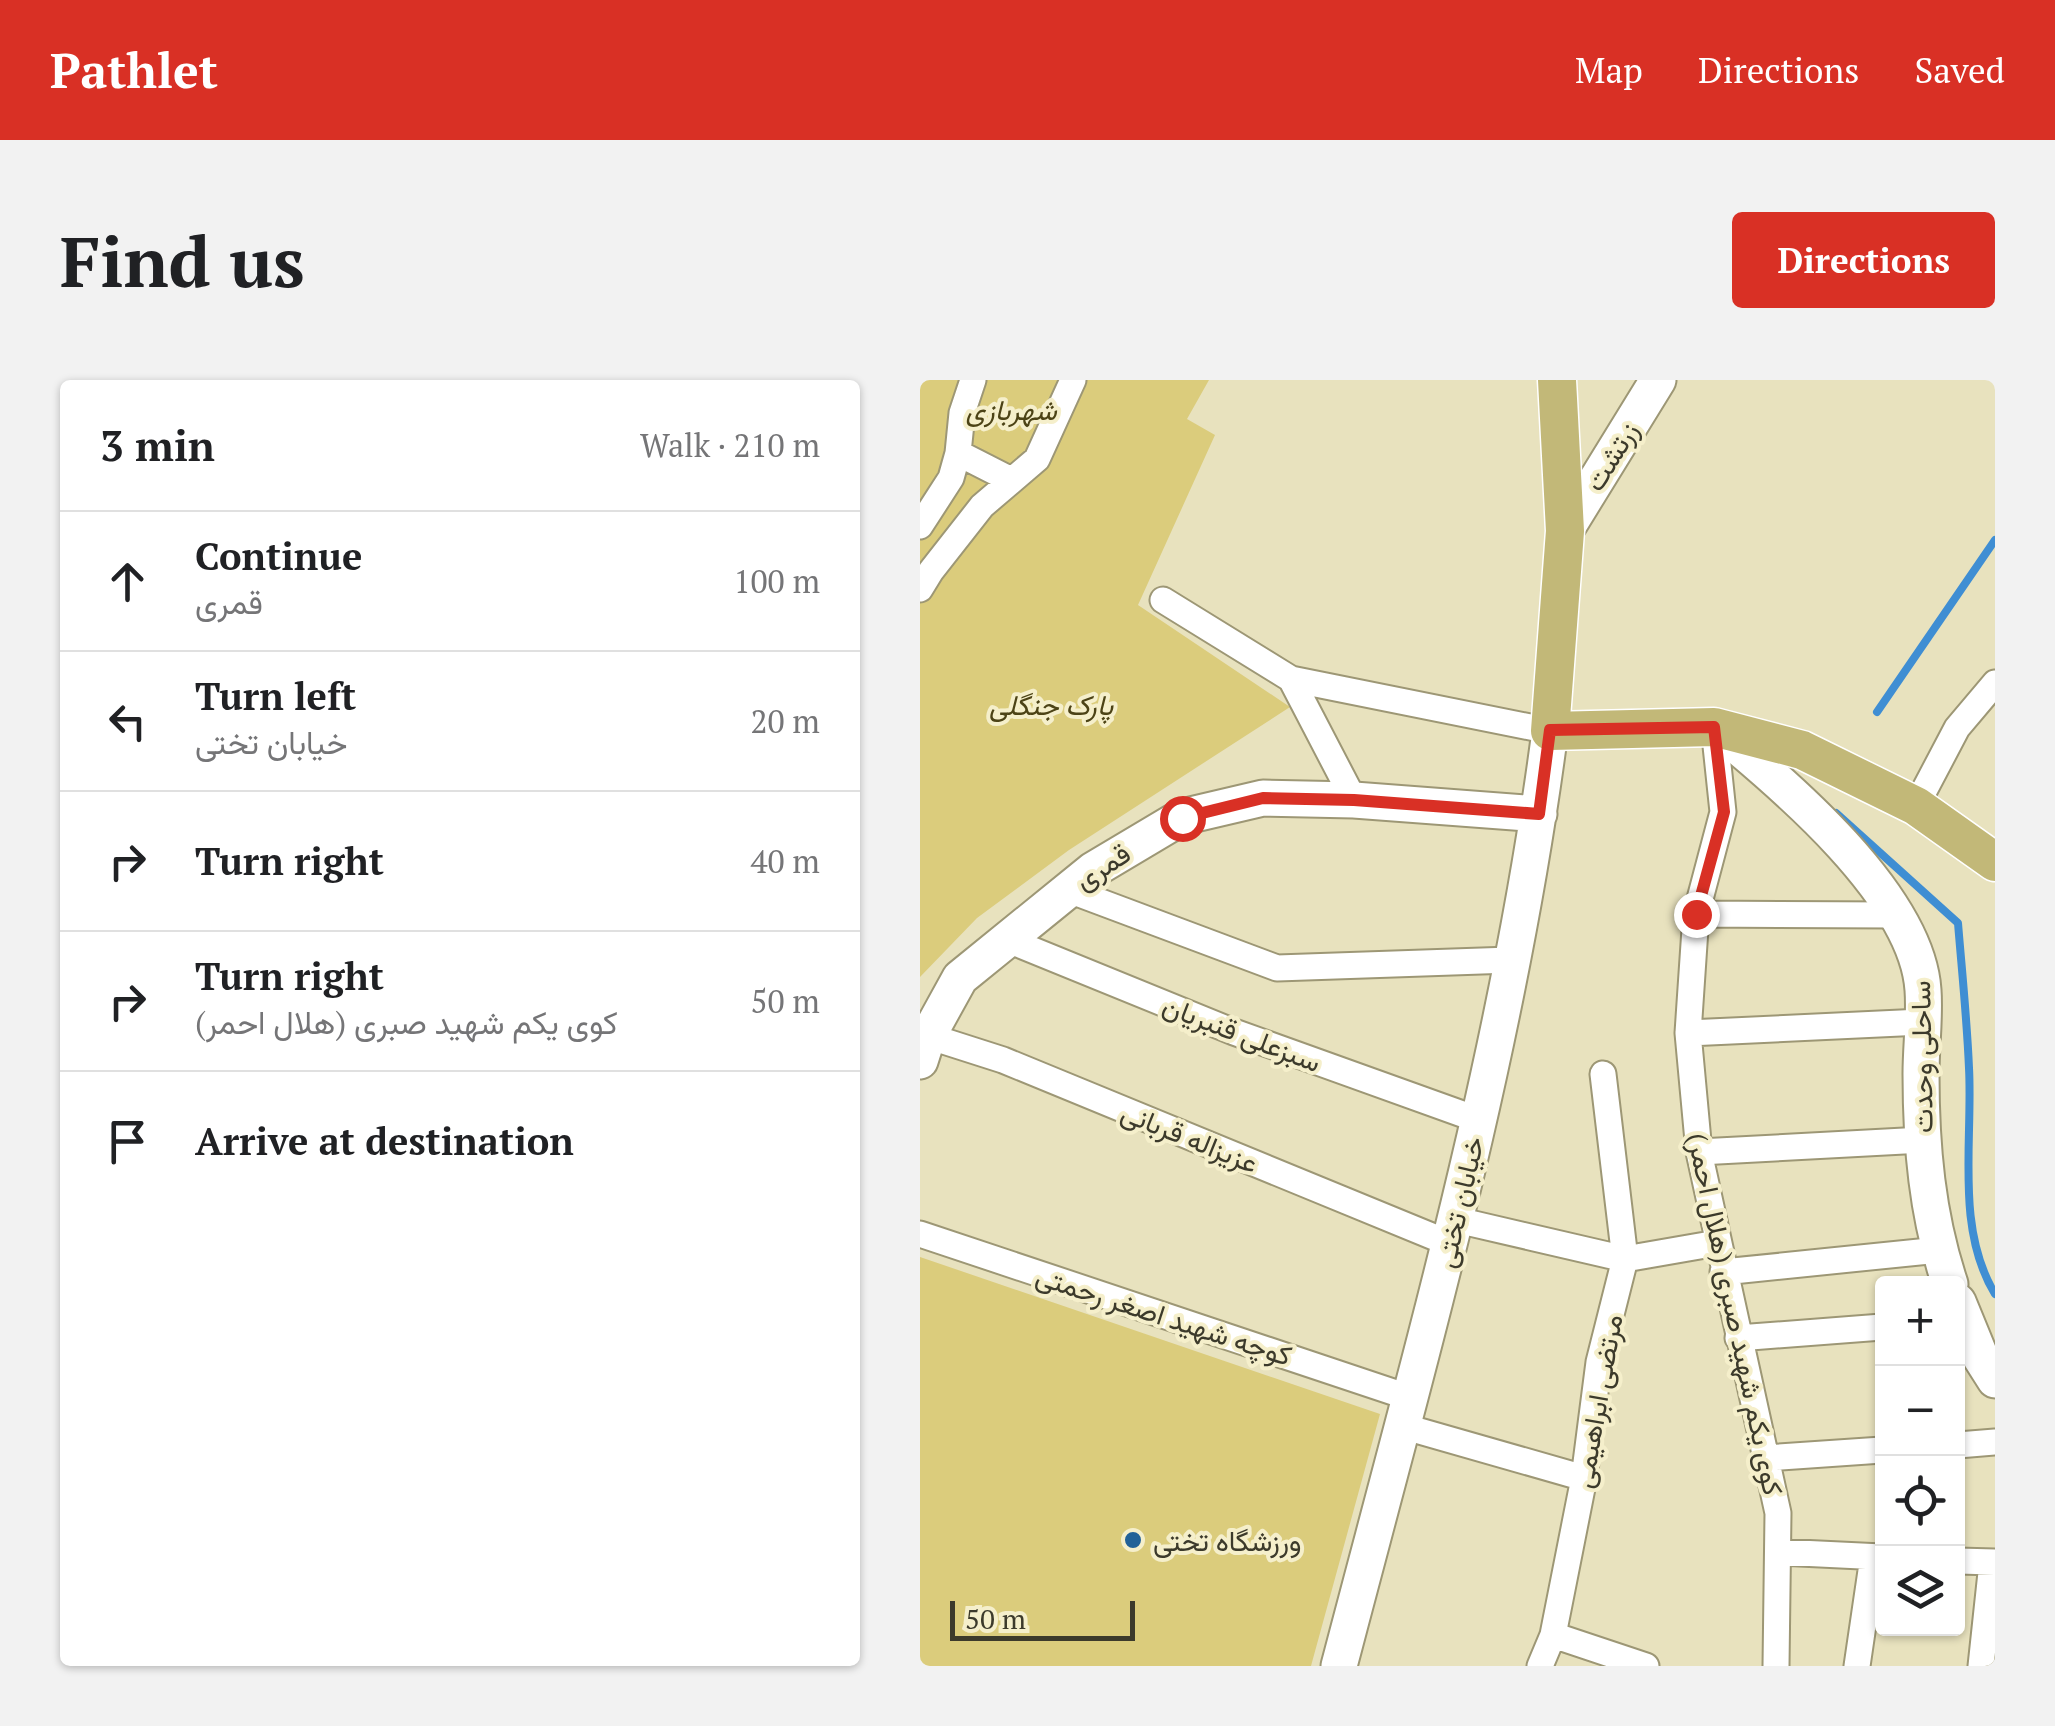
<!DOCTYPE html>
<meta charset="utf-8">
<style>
:root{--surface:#fff;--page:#f2f2f2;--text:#202124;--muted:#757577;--line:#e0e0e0;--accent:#d93025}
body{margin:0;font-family:"PT Serif",Vazirmatn,serif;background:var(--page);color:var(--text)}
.controls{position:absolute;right:30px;bottom:30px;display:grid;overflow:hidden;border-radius:10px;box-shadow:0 2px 8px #0004}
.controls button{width:90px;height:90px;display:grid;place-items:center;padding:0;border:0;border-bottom:2px solid var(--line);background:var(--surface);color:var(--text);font:50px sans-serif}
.scale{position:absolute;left:30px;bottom:25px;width:185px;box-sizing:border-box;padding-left:10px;border:5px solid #3c3a2b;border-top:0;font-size:28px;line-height:35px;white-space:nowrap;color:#3c3a2b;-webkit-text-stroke:8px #f5efcb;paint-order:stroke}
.stop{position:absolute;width:30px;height:30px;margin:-22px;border:8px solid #d93025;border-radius:50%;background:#fff}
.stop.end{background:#d93025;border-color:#fff;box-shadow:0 2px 10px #0008}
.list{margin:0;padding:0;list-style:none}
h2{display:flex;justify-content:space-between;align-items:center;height:130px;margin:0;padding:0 40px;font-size:42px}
h2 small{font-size:32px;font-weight:400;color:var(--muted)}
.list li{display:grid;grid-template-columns:65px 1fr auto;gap:30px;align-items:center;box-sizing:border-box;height:140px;padding:0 40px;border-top:2px solid var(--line)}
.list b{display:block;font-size:38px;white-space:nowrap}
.list p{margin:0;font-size:32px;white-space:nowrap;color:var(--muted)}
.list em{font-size:32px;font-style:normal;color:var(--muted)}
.icon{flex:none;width:55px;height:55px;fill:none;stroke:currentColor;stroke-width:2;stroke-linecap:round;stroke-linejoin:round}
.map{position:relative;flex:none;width:1075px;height:1286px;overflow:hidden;border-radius:10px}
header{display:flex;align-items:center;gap:60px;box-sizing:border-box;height:140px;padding:0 50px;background:var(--accent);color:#fff}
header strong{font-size:48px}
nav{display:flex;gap:55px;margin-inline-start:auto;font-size:35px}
.intro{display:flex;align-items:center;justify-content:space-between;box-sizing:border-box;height:240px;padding:0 60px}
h1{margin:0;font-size:70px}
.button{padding:25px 45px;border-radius:10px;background:var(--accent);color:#fff;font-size:35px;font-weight:700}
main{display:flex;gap:60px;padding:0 60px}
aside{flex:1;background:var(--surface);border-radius:10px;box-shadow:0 2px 8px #0004}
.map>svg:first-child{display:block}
</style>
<header>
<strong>Pathlet</strong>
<nav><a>Map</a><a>Directions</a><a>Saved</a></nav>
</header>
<div class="intro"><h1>Find us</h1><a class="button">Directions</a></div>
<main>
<aside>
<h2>3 min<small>Walk · 210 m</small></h2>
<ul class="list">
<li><svg class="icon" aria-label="ahead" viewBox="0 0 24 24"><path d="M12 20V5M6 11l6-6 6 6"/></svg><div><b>Continue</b><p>قمری</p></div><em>100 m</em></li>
<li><svg class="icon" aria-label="left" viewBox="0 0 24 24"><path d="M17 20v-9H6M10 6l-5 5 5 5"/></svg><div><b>Turn left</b><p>خیابان تختی</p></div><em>20 m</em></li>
<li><svg class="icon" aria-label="right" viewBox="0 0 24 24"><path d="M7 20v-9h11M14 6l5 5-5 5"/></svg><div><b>Turn right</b></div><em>40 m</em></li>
<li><svg class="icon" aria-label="right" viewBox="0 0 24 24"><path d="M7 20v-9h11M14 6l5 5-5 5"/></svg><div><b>Turn right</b><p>کوی یکم شهید صبری (هلال احمر)</p></div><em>50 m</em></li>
<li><svg class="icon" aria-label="arrive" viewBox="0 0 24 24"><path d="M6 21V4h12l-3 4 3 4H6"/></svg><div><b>Arrive at destination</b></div></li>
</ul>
</aside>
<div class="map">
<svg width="1075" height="1286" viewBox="0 0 1075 1286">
<rect width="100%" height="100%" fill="#e8e2be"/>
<path fill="#dbcc7c" d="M 0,0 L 289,0 L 267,39 L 295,55 L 218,225 L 370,327 L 149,470 L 57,538 L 0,597 Z
M 0,877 L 460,1034 L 391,1286 L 0,1286 Z"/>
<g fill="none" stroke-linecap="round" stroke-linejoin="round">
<path stroke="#3f8ed3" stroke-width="8" d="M 957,332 L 1075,160
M 916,433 L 1038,543 C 1042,592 1047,640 1049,688 C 1053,761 1035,848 1075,914"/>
<g stroke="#9d9775" stroke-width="29">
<path id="street" d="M 38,73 L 91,100
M 0,146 L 31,98 L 38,73 L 42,33 L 53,0
M 0,209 L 11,191 L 62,126 L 117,79 L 153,0
M 243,220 L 371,299 L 630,351
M 371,299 L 434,420
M 794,347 L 803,432 L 776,534 L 768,653 L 779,772 L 858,1133 L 856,1286
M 996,426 L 1037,348 L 1075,303
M 146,509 L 357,588 L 591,580
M 776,534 L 975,535
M 88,560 L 314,652 L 559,740
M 768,653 L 1002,642
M 8,656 L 83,680 L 531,864
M 779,772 L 1003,760
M 537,840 L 705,879 L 797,863
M 0,854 L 488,1017
M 803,892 L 1019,870
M 818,958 L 962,947
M 482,1046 L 664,1098
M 1038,1065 L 1075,1062
M 845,1078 L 962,1070
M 858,1172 L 962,1177
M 1038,1181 L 1075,1182
M 633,1255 L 726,1286
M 620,1286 L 633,1255 L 664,1098 L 679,982 L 705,879 L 683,694
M 937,1286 L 953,1177
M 1061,1286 L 1072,1183"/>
</g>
<g stroke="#9d9775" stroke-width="39">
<path id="secondary" d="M 645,151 L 738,0
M 794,347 C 864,404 997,516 1003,610 C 1005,637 1001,666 1001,694 C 1001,766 1007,835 1030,904
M 0,681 L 8,656 L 40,598 L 173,490 L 262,437 L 343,418 L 434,420 L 619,434
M 1038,922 L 1061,978 L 1075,1000
M 419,1286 C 500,977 589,668 630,351"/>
</g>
<g stroke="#fff" stroke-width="41">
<path id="primary" d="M 637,0 L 645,151 L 630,351 L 794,347 L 882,370 L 996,426 L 1075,482"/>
</g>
<use href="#street" stroke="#fff" stroke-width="25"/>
<use href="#secondary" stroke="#fff" stroke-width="35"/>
<use href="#primary" stroke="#c2b878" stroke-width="38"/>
</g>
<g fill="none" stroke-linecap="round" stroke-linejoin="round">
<path stroke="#d93025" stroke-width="12" d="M 262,438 L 343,418 L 434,420 L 619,434 L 630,350 L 794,347 L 804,432 L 776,534"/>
</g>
<circle fill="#226298" stroke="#f5efcb" stroke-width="4" cx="213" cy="1160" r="10"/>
<g text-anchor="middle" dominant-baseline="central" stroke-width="8" stroke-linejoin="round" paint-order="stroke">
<g font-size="28" font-style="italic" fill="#4c4316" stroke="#f5efcb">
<text x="91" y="29">شهربازی</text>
<text x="131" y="324">پارک جنگلی</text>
</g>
<g font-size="28" fill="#3c3a2b" stroke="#f5efcb">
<text transform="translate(691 76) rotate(-58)">زرتشت</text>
<text transform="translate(182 486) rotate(-33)">قمری</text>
<text transform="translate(322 653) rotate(21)">سبزعلی قنبریان</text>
<text transform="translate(1001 677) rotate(-91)">ساحلی وحدت</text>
<text transform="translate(270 757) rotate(22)">عزیزاله قربانی</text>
<text transform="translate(539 822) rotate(-77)">خیابان تختی</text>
<text transform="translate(816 934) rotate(78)">کوی یکم شهید صبری (هلال احمر)</text>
<text transform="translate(244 935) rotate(18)">کوچه شهید اصغر رحمتی</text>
<text transform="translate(677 1021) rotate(-80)">مرتضی ابراهیمی</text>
</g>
<g font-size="28" fill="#3c3a2b" stroke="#f5efcb" text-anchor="start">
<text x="233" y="1160">ورزشگاه تختی</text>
</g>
</g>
</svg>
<div class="controls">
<button>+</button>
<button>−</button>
<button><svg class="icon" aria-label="locate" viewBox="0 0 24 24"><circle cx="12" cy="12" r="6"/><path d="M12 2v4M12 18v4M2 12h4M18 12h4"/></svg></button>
<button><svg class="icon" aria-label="layers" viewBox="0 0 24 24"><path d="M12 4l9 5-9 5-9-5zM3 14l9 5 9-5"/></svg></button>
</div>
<div class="scale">50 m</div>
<div class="stop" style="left:262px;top:438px"></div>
<div class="stop end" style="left:776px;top:534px"></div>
</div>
</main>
